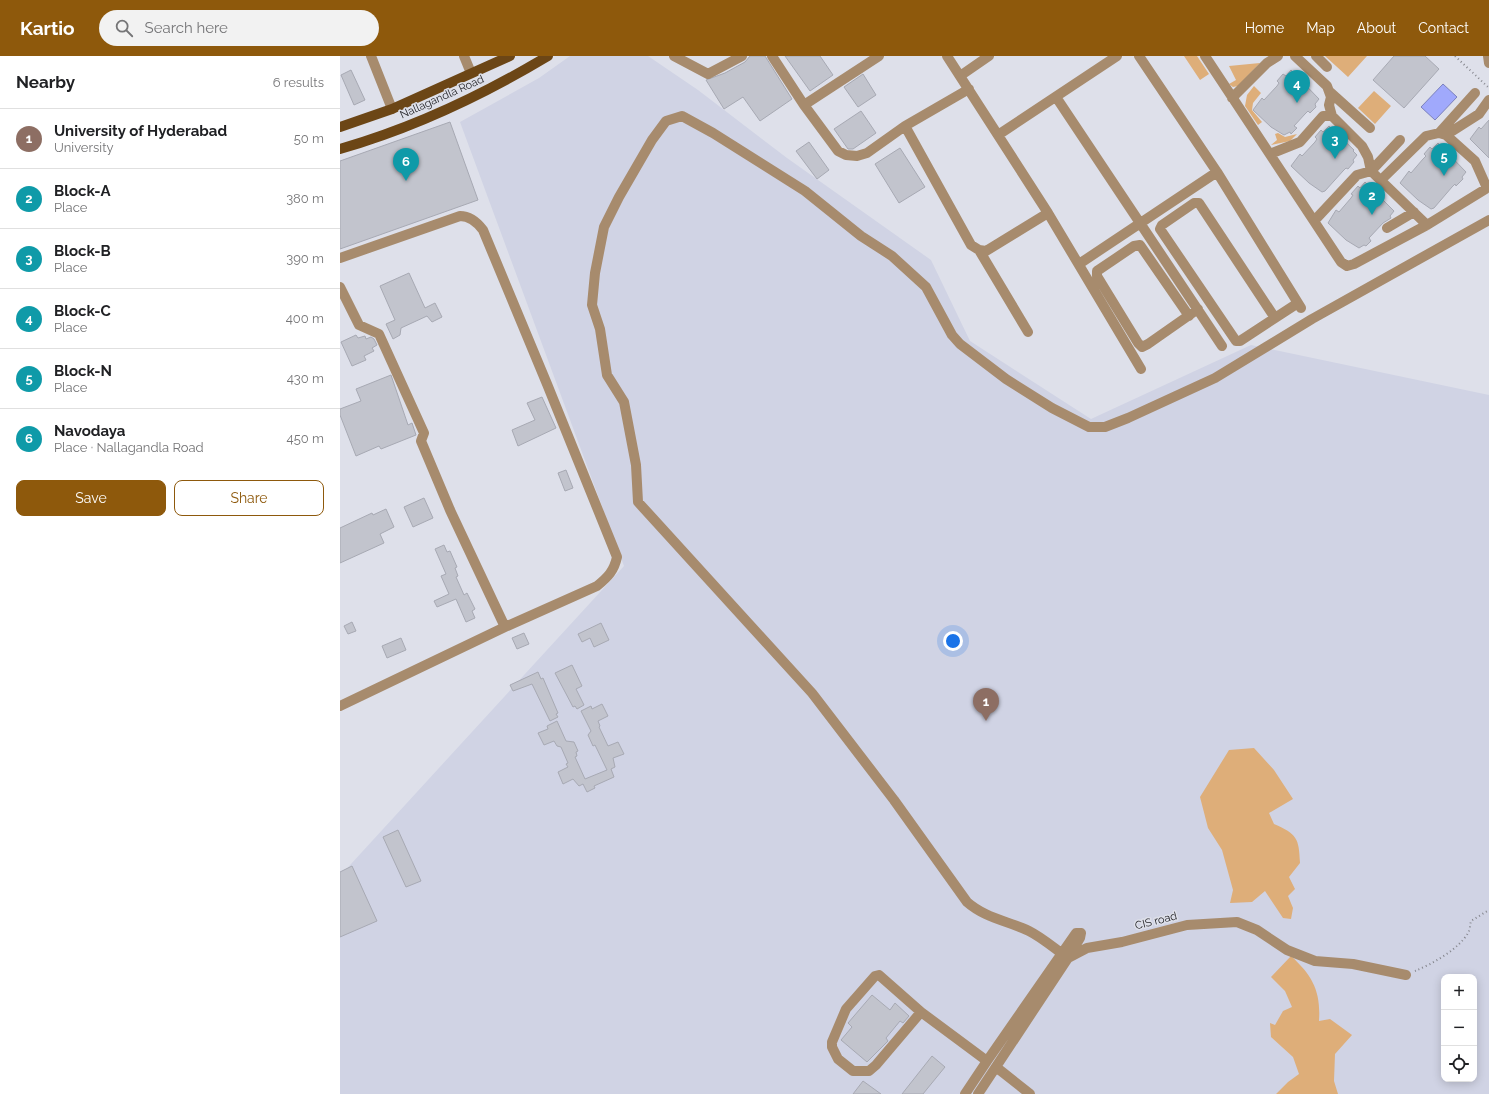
<!DOCTYPE html>
<meta charset="utf-8">
<style>
:root{--surface:#fff;--page:#f2f2f2;--text:#202124;--muted:#757577;--line:#e0e0e0;--accent:#8e590c}
body{margin:0;font-family:Raleway,sans-serif;background:var(--page);color:var(--text)}
.controls{position:absolute;right:12px;bottom:12px;display:grid;overflow:hidden;border-radius:8px;box-shadow:0 2px 10px #0003}
.controls button{width:36px;height:36px;display:grid;place-items:center;padding:0;border:0;border-bottom:1px solid var(--line);background:var(--surface);color:var(--text);font:20px sans-serif}
.you{position:absolute;left:613px;top:585px;width:14px;height:14px;margin:-10px;border:3px solid #fff;border-radius:50%;background:#1a73e8;box-shadow:0 0 0 6px #1a73e833}
.badge{display:grid;place-items:center;width:26px;height:26px;border-radius:50%;background:var(--accent);color:#fff;font-size:13px;font-weight:700}
.pin{position:absolute;translate:-50% -33px;filter:drop-shadow(0 1px 2px #0008)}
.pin::after{content:'';position:absolute;top:21px;width:14px;height:12px;background:inherit;clip-path:polygon(0 0,100% 0,50% 100%)}
.list{margin:0;padding:0;list-style:none}
h2{display:flex;justify-content:space-between;align-items:center;height:52px;margin:0;padding:0 16px;font-size:17px}
h2 small{font-size:13px;font-weight:400;color:var(--muted)}
.list li{display:grid;grid-template-columns:26px 1fr auto;gap:12px;align-items:center;box-sizing:border-box;height:60px;padding:0 16px;border-top:1px solid var(--line)}
.list b{display:block;font-size:15px;white-space:nowrap}
.list p{margin:0;font-size:13px;white-space:nowrap;color:var(--muted)}
.list em{font-size:13px;font-style:normal;color:var(--muted)}
.actions{display:flex;gap:8px;padding:12px 16px}
.actions a{flex:1;padding:9px 0;border:1px solid var(--accent);border-radius:8px;text-align:center;font-size:14px;color:var(--accent)}
.actions .main{background:var(--accent);color:#fff}
.icon{flex:none;width:22px;height:22px;fill:none;stroke:currentColor;stroke-width:2;stroke-linecap:round;stroke-linejoin:round}
.map{position:relative;flex:none;width:1149px;height:1038px;overflow:hidden}
header{display:flex;align-items:center;gap:24px;box-sizing:border-box;height:56px;padding:0 20px;background:var(--accent);color:#fff}
header strong{font-size:19px}
nav{display:flex;gap:22px;margin-inline-start:auto;font-size:14px}
.search{width:280px;height:36px;background:var(--page);display:flex;align-items:center;gap:10px;box-sizing:border-box;padding:0 14px;border-radius:22px;color:var(--muted);font-size:15px}
main{display:flex}
aside{flex:1;background:var(--surface)}
.map>svg:first-child{display:block}
</style>
<header>
<strong>Kartio</strong>
<div class="search"><svg class="icon" aria-label="search" viewBox="0 0 24 24"><circle cx="10" cy="10" r="6"/><path d="M15 15l6 6"/></svg>Search here</div>
<nav><a>Home</a><a>Map</a><a>About</a><a>Contact</a></nav>
</header>
<main>
<aside>
<h2>Nearby<small>6 results</small></h2>
<ul class="list">
<li><span class="badge" style="background:#8d6e63">1</span><div><b>University of Hyderabad</b><p>University</p></div><em>50 m</em></li>
<li><span class="badge" style="background:#0f9aa8">2</span><div><b>Block-A</b><p>Place</p></div><em>380 m</em></li>
<li><span class="badge" style="background:#0f9aa8">3</span><div><b>Block-B</b><p>Place</p></div><em>390 m</em></li>
<li><span class="badge" style="background:#0f9aa8">4</span><div><b>Block-C</b><p>Place</p></div><em>400 m</em></li>
<li><span class="badge" style="background:#0f9aa8">5</span><div><b>Block-N</b><p>Place</p></div><em>430 m</em></li>
<li><span class="badge" style="background:#0f9aa8">6</span><div><b>Navodaya</b><p>Place · Nallagandla Road</p></div><em>450 m</em></li>
</ul>
<div class="actions"><a class="main">Save</a><a>Share</a></div>
</aside>
<div class="map">
<svg width="1149" height="1038" viewBox="0 0 1149 1038">
<rect width="100%" height="100%" fill="#dee0ea"/>
<path fill="#d0d3e4" fill-rule="evenodd" d="M 230,0 L 308,0 L 358,34 L 447,102 L 591,204 L 630,285 L 751,363 L 911,289 L 1149,339 L 1149,1038 L 0,1038 L 0,820 L 284,510 L 120,66 L 199,22 ZM 1104,921 L 1134,921 L 1134,1023 L 1104,1023 Z"/>
<path fill="#deae79" d="M 844,0 L 857,0 L 869,18 L 860,24 Z
M 985,0 L 1027,0 L 1008,21 Z
M 920,7 L 898,30 L 893,31 L 889,28 L 896,24 L 889,10 Z
M 914,30 L 921,37 L 913,47 L 912,54 L 922,66 L 918,69 L 905,50 L 907,39 Z
M 1034,35 L 1051,50 L 1035,68 L 1018,52 Z
M 938,77 L 945,81 L 957,78 L 950,85 L 931,89 L 937,84 L 935,78 Z
M 914,692 L 934,714 L 953,743 L 929,757 L 934,768 C 957,778 959,782 960,807 L 949,821 L 955,833 L 948,840 L 953,852 L 951,863 L 943,862 L 925,835 L 912,846 L 890,847 L 893,834 L 882,794 L 868,772 L 860,741 L 889,694 Z
M 951,900 C 973,920 981,936 979,965 L 990,963 L 1012,979 L 995,998 L 994,1025 L 998,1038 L 936,1038 L 948,1026 L 959,1018 L 953,1001 L 931,981 L 930,967 L 935,969 L 943,955 L 952,951 L 945,935 L 931,921 Z"/>
<path fill="#a0a9fc" stroke="#7b81bd" d="M 1103,28 L 1117,41 L 1095,64 L 1081,51 Z"/>
<path fill="#c2c4cd" stroke="#a7a9b3" d="M 410,0 L 425,0 L 452,43 L 420,65 L 403,41 L 384,53 L 366,24 L 385,17 L 405,6 Z
M 445,0 L 480,0 L 493,19 L 470,35 Z
M 1054,0 L 1085,0 L 1099,13 L 1064,52 L 1033,24 Z
M 11,14 L 25,44 L 14,49 L 1,19 Z
M 951,14 L 979,43 L 975,48 L 976,51 L 970,57 L 968,55 L 965,58 L 954,70 L 957,72 L 951,78 L 950,76 L 944,79 L 931,71 L 913,54 L 922,42 L 924,44 L 937,30 L 939,27 L 937,25 L 943,18 L 946,20 Z
M 523,18 L 536,39 L 518,51 L 504,31 Z
M 521,55 L 536,77 L 513,93 L 508,93 L 494,73 Z
M 1149,64 L 1149,102 L 1130,83 L 1139,71 L 1141,73 Z
M 110,66 L 138,144 L 0,193 L 0,105 Z
M 989,70 L 1014,94 L 1013,95 L 1017,99 L 1013,104 L 1014,106 L 1008,113 L 1006,112 L 1003,115 L 985,135 L 982,136 L 969,127 L 951,110 L 960,98 L 962,100 L 975,86 L 977,83 L 975,81 L 981,74 L 983,76 Z
M 469,86 L 489,114 L 477,123 L 456,95 Z
M 1098,87 L 1126,116 L 1122,121 L 1123,123 L 1116,130 L 1115,128 L 1112,131 L 1094,152 L 1091,153 L 1078,144 L 1060,127 L 1069,115 L 1071,117 L 1083,103 L 1086,100 L 1084,98 L 1090,91 L 1092,93 Z
M 560,92 L 585,131 L 559,147 L 535,108 Z
M 1025,126 L 1054,155 L 1050,160 L 1051,162 L 1043,167 L 1029,182 L 1031,185 L 1026,190 L 1024,189 L 1019,192 L 1006,184 L 988,167 L 996,154 L 999,156 L 1011,142 L 1013,139 L 1011,138 L 1018,130 L 1020,132 Z
M 69,217 L 85,252 L 95,247 L 102,261 L 92,266 L 87,260 L 61,272 L 60,279 L 53,283 L 46,268 L 55,264 L 40,230 Z
M 16,279 L 18,282 L 25,280 L 26,283 L 31,281 L 34,283 L 37,289 L 32,292 L 34,295 L 24,300 L 26,304 L 12,310 L 1,286 Z
M 51,319 L 68,369 L 72,367 L 76,379 L 41,393 L 39,390 L 16,400 L 0,359 L 0,353 L 21,345 L 16,333 Z
M 202,341 L 216,372 L 178,390 L 172,374 L 195,364 L 187,347 Z
M 226,414 L 233,432 L 225,435 L 218,417 Z
M 84,442 L 93,462 L 73,471 L 64,451 Z
M 46,453 L 54,471 L 40,478 L 44,487 L 0,507 L 0,472 L 32,457 L 33,459 Z
M 104,489 L 107,496 L 110,495 L 117,511 L 115,512 L 118,520 L 116,521 L 124,539 L 127,537 L 135,553 L 132,555 L 135,562 L 126,566 L 116,543 L 97,551 L 94,545 L 109,538 L 101,520 L 106,518 L 95,493 Z
M 12,566 L 16,575 L 8,578 L 4,570 Z
M 261,567 L 269,584 L 254,591 L 250,582 L 242,586 L 238,578 Z
M 184,577 L 189,588 L 177,593 L 172,582 Z
M 61,582 L 66,594 L 47,602 L 42,590 Z
M 232,609 L 242,630 L 236,633 L 244,649 L 237,653 L 235,650 L 233,651 L 215,617 Z
M 198,616 L 201,623 L 203,622 L 218,657 L 216,658 L 218,661 L 210,665 L 192,628 L 173,635 L 170,629 Z
M 262,648 L 268,660 L 258,665 L 260,670 L 259,671 L 268,690 L 278,686 L 284,698 L 273,702 L 275,711 L 271,713 L 274,721 L 254,730 L 255,732 L 247,736 L 243,728 L 239,730 L 233,723 L 223,728 L 218,716 L 228,711 L 226,708 L 228,707 L 221,691 L 217,690 L 214,685 L 204,689 L 198,677 L 208,673 L 207,670 L 217,665 L 226,685 L 234,686 L 238,695 L 236,696 L 237,700 L 235,701 L 245,723 L 267,714 L 255,689 L 253,690 L 248,679 L 251,675 L 241,655 L 251,650 L 252,653 Z
M 58,774 L 81,825 L 66,831 L 43,781 Z
M 12,810 L 37,865 L 0,881 L 0,816 Z
M 532,939 L 550,954 L 555,947 L 569,960 L 563,967 L 560,965 L 546,982 L 548,985 L 527,1006 L 501,984 L 512,971 L 508,967 Z
M 592,1000 L 605,1011 L 587,1033 L 583,1038 L 562,1038 Z
M 523,1025 L 541,1038 L 513,1038 Z"/>
<g fill="none" stroke-linecap="round" stroke-linejoin="round">
<path stroke="#85868d" stroke-width="2" stroke-dasharray="1 3" stroke-linecap="butt" d="M 1115,0 L 1149,32
M 1075,915 C 1092,908 1118,894 1128,877 C 1130,874 1130,869 1131,865 L 1149,854"/>
<path stroke="#a78b6d" stroke-width="10" d="M 31,0 L 52,53
M 124,0 L 131,17
M 334,0 L 368,18 L 402,0
M 432,0 L 464,49 L 498,95 L 506,99 L 517,100 L 527,97 L 565,70 L 629,33
M 607,0 L 708,157 L 801,313
M 799,0 L 877,116 L 961,252
M 865,0 L 1001,206 L 1007,210 L 1014,208 L 1087,169 L 1149,131
M 955,0 L 987,30 L 991,41 L 989,49 L 992,60 L 1022,90 L 1028,101 L 1031,115 L 1087,169
M 976,0 L 987,11
M 1148,0 L 1149,7
M 620,20 L 649,0
M 990,36 L 1030,72
M 716,41 L 882,290
M 892,42 L 927,7 L 938,0
M 464,49 L 539,0
M 565,70 L 631,189 L 639,194 L 646,195 L 708,157
M 1099,77 L 1135,37
M 658,79 L 777,0
M 1106,79 L 1139,58 L 1149,44
M 930,98 L 960,86 L 983,60 L 992,60
M 1041,124 L 1086,80 L 1099,77 L 1106,79 L 1135,105 L 1147,132
M 974,165 L 1017,119 L 1031,115 L 1060,84
M 1047,172 L 1074,156
M 639,194 L 688,276
M 0,202 L 120,160 C 130,160 137,166 143,174 L 207,328 L 277,501 C 274,515 268,521 257,530 L 165,571 L 0,650
M 739,208 L 877,116
M 0,231 L 19,269 L 39,278 L 84,377 L 81,385 L 110,454 L 165,571
M 849,260 L 800,189 L 794,190 L 757,215 L 757,220 L 798,287 L 802,291 L 808,288 L 858,253
M 935,262 L 859,147 L 854,147 L 822,169 L 820,173 L 896,285 L 900,285 L 958,247
M 728,902 C 715,893 703,882 689,875 C 668,865 645,862 627,846 L 554,744 L 472,637 L 298,446 L 296,409 L 284,346 L 267,319 L 260,273 L 252,249 L 255,217 L 264,171 L 279,141 L 312,84 L 326,65 L 342,60 L 373,77 L 465,135 L 521,180 L 552,200 L 586,231 L 612,279 L 620,288 L 666,323 L 712,352 L 749,371 L 765,371 L 788,362 L 875,322 L 972,263 L 1149,164
M 728,902 L 747,892 L 782,886 L 847,869 L 897,866 L 917,874 L 947,894 L 975,905 L 1013,908 L 1066,919
M 581,956 L 536,1009 L 529,1015 L 513,1015 L 498,1003 L 492,991 L 492,986 L 506,953 L 535,920 L 539,919 L 581,956 L 647,1005 L 625,1038
M 656,1011 L 690,1038
M 638,1038 L 728,902 L 740,882 L 741,877 L 736,877 L 647,1005"/>
<path stroke="#6c4616" stroke-width="10" d="M 0,71 L 52,53 L 170,0
M 0,93 C 73,72 143,39 208,0"/>
</g>
<g text-anchor="middle" dominant-baseline="central" stroke-width="3" stroke-linejoin="round" paint-order="stroke">
<g font-size="11" fill="#252529" stroke="#dee0ea">
<text transform="translate(102 41) rotate(-24)">Nallagandla Road</text>
<text transform="translate(816 865) rotate(-14)">CIS road</text>
</g>
</g>
</svg>
<div class="controls">
<button>+</button>
<button>−</button>
<button><svg class="icon" aria-label="locate" viewBox="0 0 24 24"><circle cx="12" cy="12" r="6"/><path d="M12 2v4M12 18v4M2 12h4M18 12h4"/></svg></button>
</div>
<div class="you"></div>
<div class="pin badge" style="left:646px;top:665px;background:#8d6e63">1</div>
<div class="pin badge" style="left:1032px;top:159px;background:#0f9aa8">2</div>
<div class="pin badge" style="left:995px;top:103px;background:#0f9aa8">3</div>
<div class="pin badge" style="left:957px;top:47px;background:#0f9aa8">4</div>
<div class="pin badge" style="left:1104px;top:120px;background:#0f9aa8">5</div>
<div class="pin badge" style="left:66px;top:125px;background:#0f9aa8">6</div>
</div>
</main>
